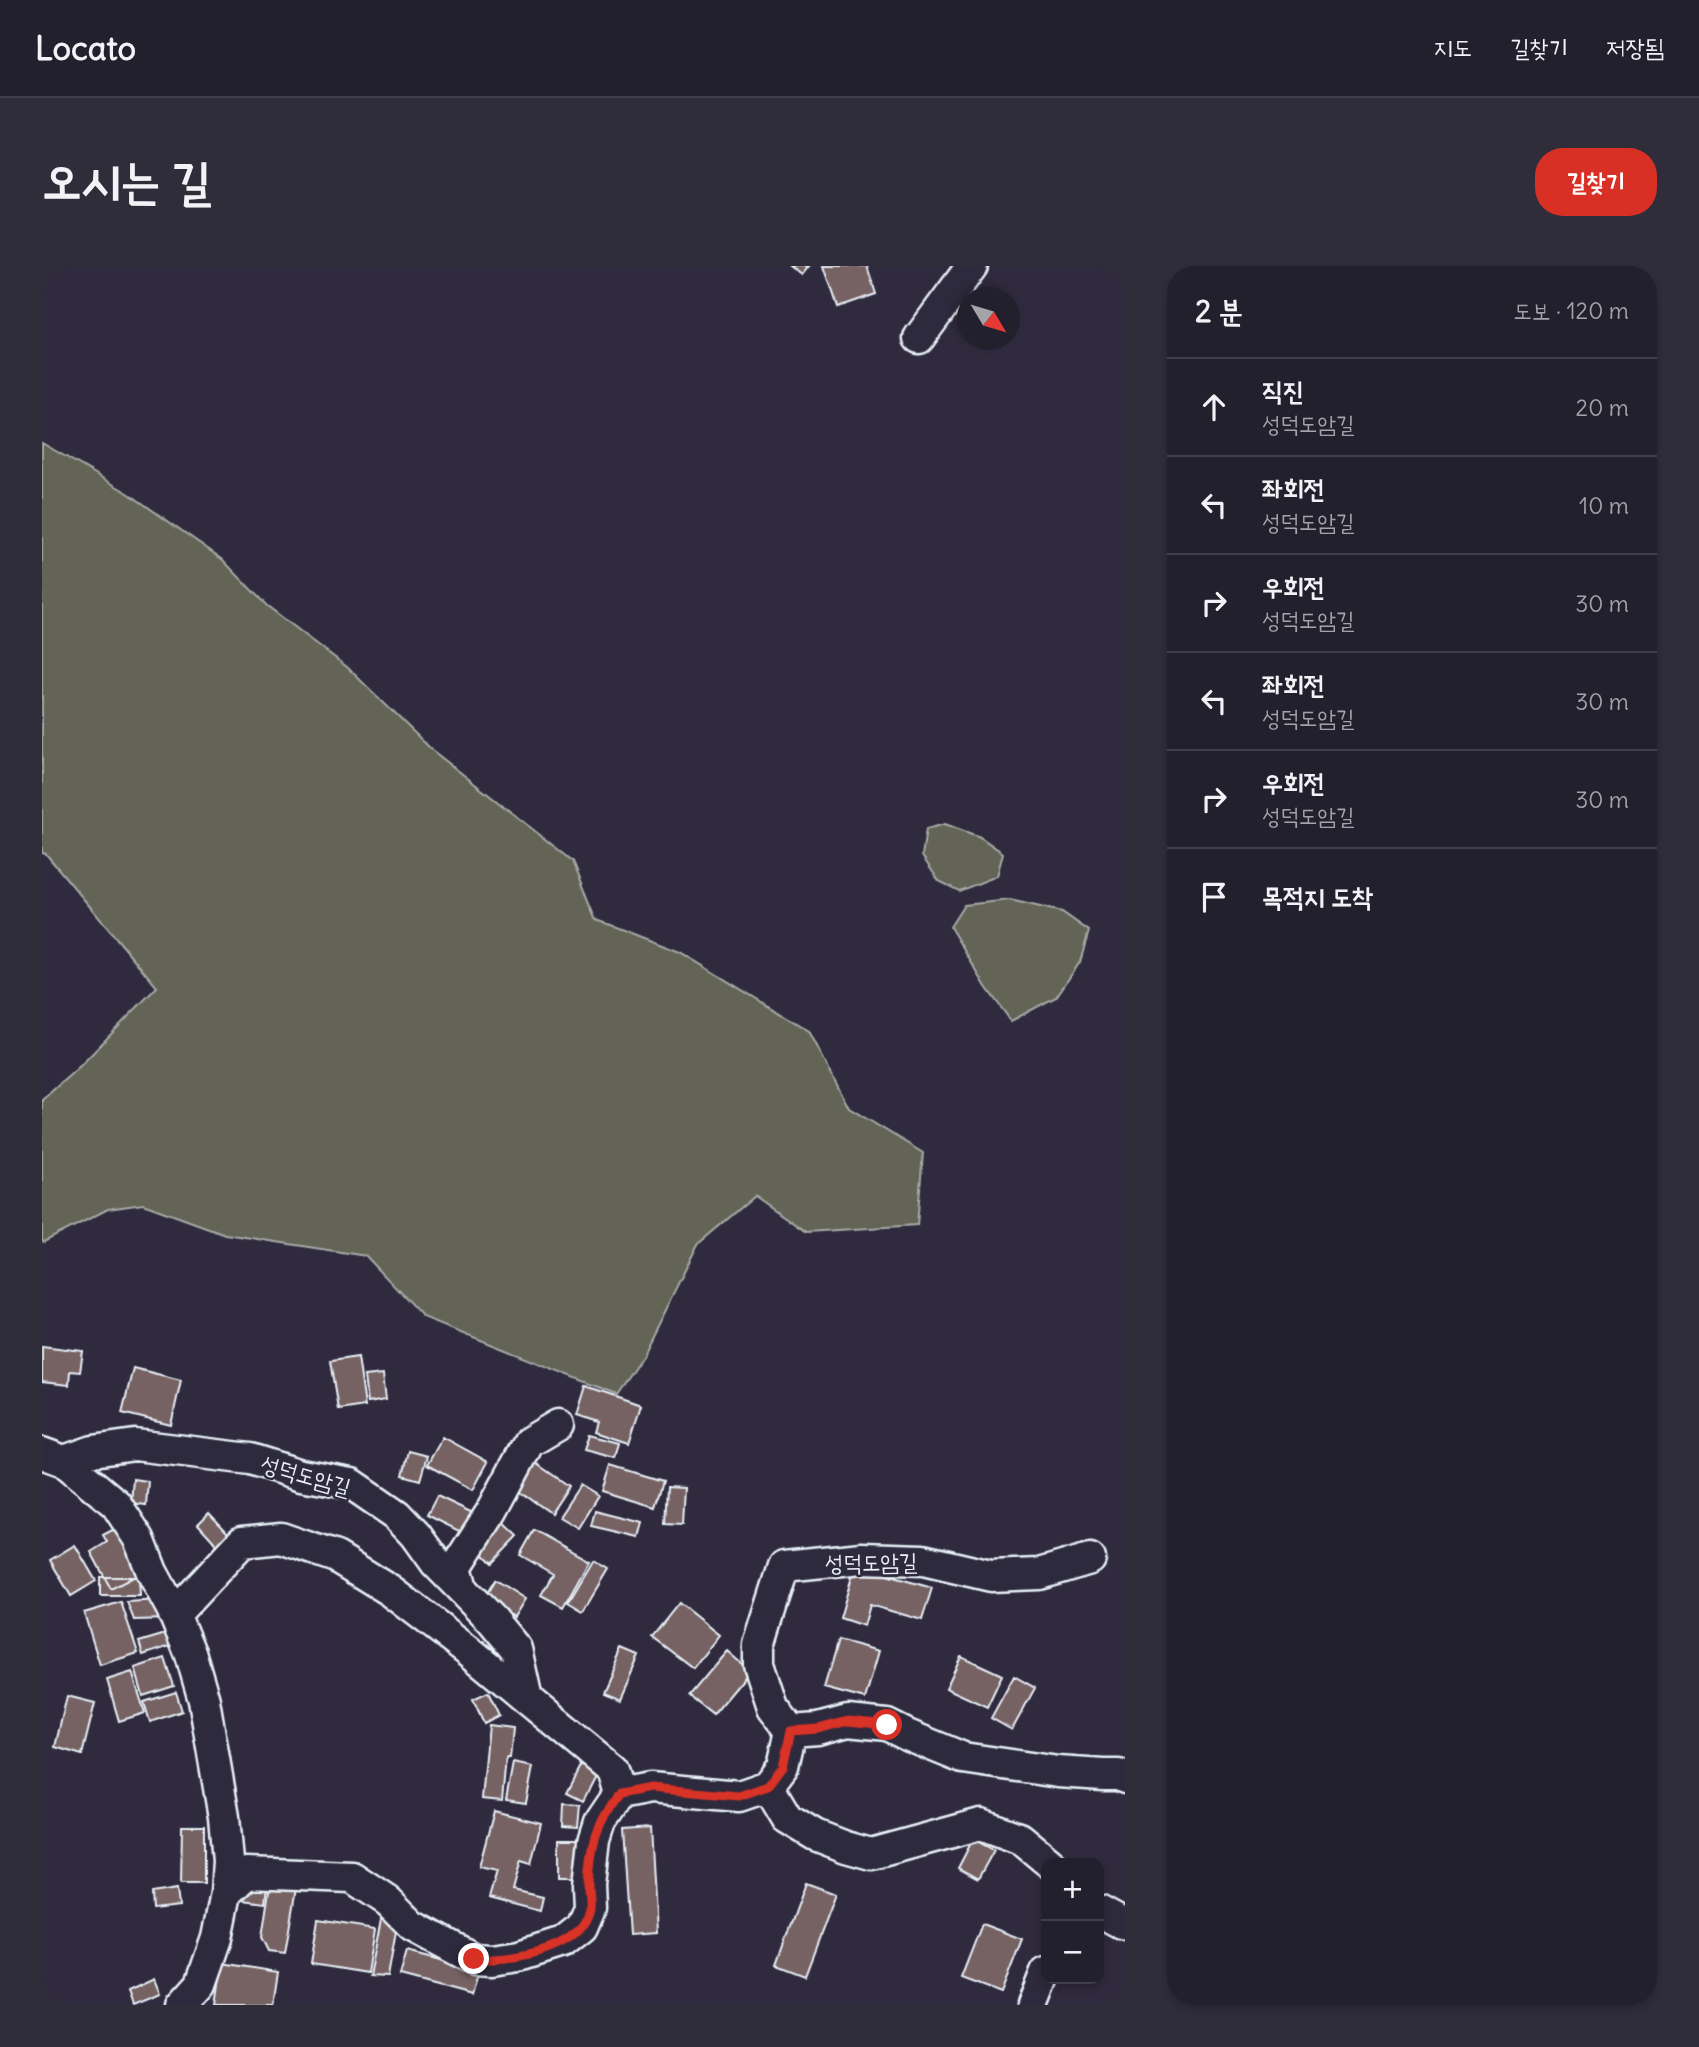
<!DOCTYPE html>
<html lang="ko">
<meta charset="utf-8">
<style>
:root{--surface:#23202e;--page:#2f2d3a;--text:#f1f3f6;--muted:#a3a3aa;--line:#403e4a;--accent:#d93025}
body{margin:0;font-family:Delius,"Poor Story",sans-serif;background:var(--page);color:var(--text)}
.controls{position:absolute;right:21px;bottom:21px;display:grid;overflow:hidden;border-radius:14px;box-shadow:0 4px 10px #0003}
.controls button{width:63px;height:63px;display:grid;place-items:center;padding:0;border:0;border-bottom:2px solid var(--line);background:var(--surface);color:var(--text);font:35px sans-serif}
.compass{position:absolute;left:915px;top:21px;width:63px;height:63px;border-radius:50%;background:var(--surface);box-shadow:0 4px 10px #0003;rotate:128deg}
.stop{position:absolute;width:21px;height:21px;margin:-16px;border:5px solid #d93025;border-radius:50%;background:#fff}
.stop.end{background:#d93025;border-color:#fff;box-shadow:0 2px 7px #0008}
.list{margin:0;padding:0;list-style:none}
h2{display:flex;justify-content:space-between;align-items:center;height:91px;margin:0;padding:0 28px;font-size:30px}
h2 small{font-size:23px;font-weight:400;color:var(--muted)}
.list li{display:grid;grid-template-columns:46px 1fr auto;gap:21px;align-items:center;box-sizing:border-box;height:98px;padding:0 28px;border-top:2px solid var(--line)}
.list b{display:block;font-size:26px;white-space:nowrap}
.list p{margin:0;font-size:23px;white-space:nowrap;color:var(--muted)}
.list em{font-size:23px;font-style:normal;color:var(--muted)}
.icon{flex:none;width:38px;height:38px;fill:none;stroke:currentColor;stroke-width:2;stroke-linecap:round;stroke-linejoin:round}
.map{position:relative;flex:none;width:1083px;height:1739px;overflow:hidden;border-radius:28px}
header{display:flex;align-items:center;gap:42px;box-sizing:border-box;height:98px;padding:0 35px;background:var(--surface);border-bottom:2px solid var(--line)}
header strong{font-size:33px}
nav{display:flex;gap:38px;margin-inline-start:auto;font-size:24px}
.intro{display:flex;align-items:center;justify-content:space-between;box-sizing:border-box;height:168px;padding:0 42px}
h1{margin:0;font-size:49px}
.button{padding:18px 32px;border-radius:28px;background:var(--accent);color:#fff;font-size:24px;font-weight:700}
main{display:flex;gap:42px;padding:0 42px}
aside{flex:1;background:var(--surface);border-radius:28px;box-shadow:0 4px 10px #0003}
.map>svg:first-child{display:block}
</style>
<header>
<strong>Locato</strong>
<nav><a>지도</a><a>길찾기</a><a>저장됨</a></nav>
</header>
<div class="intro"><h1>오시는 길</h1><a class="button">길찾기</a></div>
<main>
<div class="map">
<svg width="1083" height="1739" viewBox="0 0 1083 1739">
<rect width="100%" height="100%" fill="#2f2a3d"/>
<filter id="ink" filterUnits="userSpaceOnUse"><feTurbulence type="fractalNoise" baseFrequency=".0143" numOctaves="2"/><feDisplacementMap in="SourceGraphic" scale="14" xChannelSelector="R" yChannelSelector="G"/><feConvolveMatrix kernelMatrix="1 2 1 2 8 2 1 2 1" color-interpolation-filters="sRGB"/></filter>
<g filter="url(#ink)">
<path fill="#636456" stroke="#a6aaa7" stroke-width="2" d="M 0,177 L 86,227 L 180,293 L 224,339 L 305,401 L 391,485 L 531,595 L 555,654 L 638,686 L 767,765 L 807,842 L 881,887 L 875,959 L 764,966 L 713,930 L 656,978 L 600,1090 L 574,1128 L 381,1051 L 324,990 L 183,968 L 101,938 L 66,943 L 2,976 L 0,975 L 0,834 L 38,800 L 115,721 L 4,588 L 0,587 Z
M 903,558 L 938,571 L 961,587 L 955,610 L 917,625 L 897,615 L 880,590 L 884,563 Z
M 968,634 L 1020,646 L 1047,665 L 1038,696 L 1014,731 L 969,755 L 944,721 L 908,661 L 922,639 Z"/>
<path fill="#776264" stroke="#e8f1f8" stroke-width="2" d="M 748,0 L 767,0 L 760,9 Z
M 782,0 L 825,0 L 834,28 L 796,41 Z
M 0,1080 L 41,1085 L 38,1106 L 28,1105 L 27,1119 L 0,1116 Z
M 316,1091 L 323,1140 L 296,1144 L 288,1095 Z
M 91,1102 L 139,1114 L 129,1159 L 80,1147 Z
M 341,1108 L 344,1133 L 326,1136 L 323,1110 Z
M 544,1120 L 599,1139 L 587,1177 L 554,1166 L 557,1156 L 535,1149 Z
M 547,1169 L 578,1177 L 574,1192 L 542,1184 Z
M 401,1171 L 446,1196 L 431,1224 L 385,1199 Z
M 366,1185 L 385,1190 L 378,1214 L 360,1209 Z
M 489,1194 L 527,1220 L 509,1247 L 471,1221 Z
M 568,1199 L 621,1215 L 613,1241 L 560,1225 Z
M 91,1213 L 106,1215 L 104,1239 L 89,1237 Z
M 538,1219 L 556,1230 L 536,1262 L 517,1251 Z
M 625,1221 L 642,1222 L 640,1259 L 623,1258 Z
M 395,1230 L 433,1248 L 423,1268 L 385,1249 Z
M 553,1245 L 601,1257 L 597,1271 L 549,1260 Z
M 167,1247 L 187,1268 L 175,1279 L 156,1258 Z
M 459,1254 L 476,1270 L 450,1297 L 433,1280 Z
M 76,1261 L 101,1306 L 69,1323 L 49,1286 L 65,1276 L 61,1269 Z
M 492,1264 L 547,1295 L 521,1341 L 499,1329 L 511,1308 L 478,1289 Z
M 33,1279 L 54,1315 L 29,1330 L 8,1294 Z
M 551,1294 L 566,1303 L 541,1345 L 526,1336 Z
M 813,1300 L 890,1322 L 880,1354 L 828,1339 L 822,1360 L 798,1352 Z
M 58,1311 L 97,1311 L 98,1330 L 58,1330 Z
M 453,1314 L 483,1333 L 472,1351 L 442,1332 Z
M 118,1334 L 128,1353 L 92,1354 L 85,1336 Z
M 79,1336 L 96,1387 L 58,1399 L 42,1347 Z
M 637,1337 L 677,1369 L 651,1402 L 610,1371 Z
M 127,1367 L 131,1379 L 101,1389 L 97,1376 Z
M 796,1374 L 837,1385 L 823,1433 L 782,1422 Z
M 580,1383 L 597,1390 L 578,1433 L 561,1426 Z
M 685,1385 L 708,1405 L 671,1449 L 647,1430 Z
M 919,1390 L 960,1409 L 945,1441 L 904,1422 Z
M 123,1392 L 132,1420 L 101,1430 L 93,1402 Z
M 90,1406 L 103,1447 L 77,1455 L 65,1414 Z
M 972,1410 L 993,1422 L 970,1464 L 949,1452 Z
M 134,1426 L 140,1445 L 108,1456 L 102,1436 Z
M 446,1426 L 457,1449 L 442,1457 L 431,1433 Z
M 25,1430 L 53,1437 L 40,1489 L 13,1481 Z
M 447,1459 L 471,1462 L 468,1492 L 464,1492 L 460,1535 L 440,1533 Z
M 542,1494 L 558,1502 L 541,1535 L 525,1527 Z
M 471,1497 L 491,1501 L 484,1537 L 464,1534 Z
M 522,1538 L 538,1539 L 536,1561 L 521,1560 Z
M 452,1545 L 499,1557 L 489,1598 L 479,1595 L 471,1624 L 501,1631 L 498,1645 L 447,1632 L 455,1605 L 437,1601 Z
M 140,1560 L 162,1560 L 162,1617 L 139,1617 Z
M 608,1562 L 614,1667 L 587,1669 L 580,1564 Z
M 517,1573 L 537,1573 L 536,1611 L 517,1611 Z
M 931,1573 L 952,1584 L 936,1613 L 916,1602 Z
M 203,1617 L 225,1620 L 223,1637 L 200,1634 Z
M 764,1617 L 794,1628 L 763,1710 L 734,1699 Z
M 228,1618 L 254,1622 L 243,1687 L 227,1685 L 220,1671 Z
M 135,1623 L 137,1640 L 111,1643 L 110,1627 Z
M 342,1637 L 356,1654 L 346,1711 L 328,1710 Z
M 276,1654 L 333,1663 L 326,1707 L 269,1698 Z
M 940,1658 L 980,1673 L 959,1727 L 919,1712 Z
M 365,1685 L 437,1704 L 430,1729 L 358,1710 Z
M 180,1697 L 236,1706 L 231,1739 L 174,1739 Z
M 112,1713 L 118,1728 L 91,1739 L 86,1725 Z"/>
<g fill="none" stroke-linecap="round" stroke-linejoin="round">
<g stroke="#e8f1f8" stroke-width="35">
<path id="minor" d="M 877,72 L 930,0
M 0,1187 L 22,1195 L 74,1238 L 97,1273 L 110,1306 L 130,1343 L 149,1389 L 162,1434 L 182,1551 L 186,1595 L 184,1627 L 175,1672 L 159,1718 L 140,1739
M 22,1195 L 51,1185 L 93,1179 L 208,1193 L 259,1209 L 310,1218 L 355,1249 L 374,1269 L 394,1297 L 450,1354 L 474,1383 L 485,1433
M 420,1322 L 414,1301 L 450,1245 L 487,1176 L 516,1159
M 132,1349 L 200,1276 L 239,1272 L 294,1291 L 349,1325 L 426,1384 L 570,1503 L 577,1528
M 749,1465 L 731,1441 L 717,1398 L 717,1379 L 742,1300 L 820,1292 L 881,1294 L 949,1310 L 997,1308 L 1048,1293
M 726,1520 L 741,1500 L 749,1465 L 776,1463 L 806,1455 L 845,1459 L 865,1469 L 921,1492 L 1016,1506 L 1061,1509 L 1077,1509 L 1083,1512
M 184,1627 L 205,1607 L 310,1611 L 346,1635 L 371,1660 L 432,1693 L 450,1694 L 477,1690 L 521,1676 L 540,1661 L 548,1642 L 547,1618 L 552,1575 L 558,1556 L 577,1528 L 608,1522 L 697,1530 L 726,1520 L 745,1552 L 773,1569 L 804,1581 L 829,1588 L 939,1558 L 979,1573 L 1008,1597
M 1057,1645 L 1079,1657 L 1083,1658
M 991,1739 L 1004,1706"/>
</g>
<use href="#minor" stroke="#2f2a3d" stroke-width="30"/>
</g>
</g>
<g fill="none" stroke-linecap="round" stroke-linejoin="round" filter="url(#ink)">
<path stroke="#d93025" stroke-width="9" d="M 432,1693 C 468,1695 540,1685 548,1642 C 549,1635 547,1627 547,1620 C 548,1581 554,1559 577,1528 L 608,1522 L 697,1530 L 726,1520 L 741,1500 L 749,1465 L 776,1463 L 806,1455 L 845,1459"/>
</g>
<g text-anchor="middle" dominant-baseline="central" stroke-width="5" stroke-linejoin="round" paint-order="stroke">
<g font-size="23" fill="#e8f1f8" stroke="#2f2a3d">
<text transform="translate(264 1209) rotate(16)">성덕도암길</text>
<text transform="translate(829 1296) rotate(-1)">성덕도암길</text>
</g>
</g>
</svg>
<div class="controls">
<button>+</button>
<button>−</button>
</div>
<svg class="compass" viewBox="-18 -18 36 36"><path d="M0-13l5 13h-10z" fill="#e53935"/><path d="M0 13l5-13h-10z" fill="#a3a3aa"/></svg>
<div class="stop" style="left:845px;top:1459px"></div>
<div class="stop end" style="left:432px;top:1693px"></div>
</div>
<aside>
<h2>2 분<small>도보 · 120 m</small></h2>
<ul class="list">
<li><svg class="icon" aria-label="ahead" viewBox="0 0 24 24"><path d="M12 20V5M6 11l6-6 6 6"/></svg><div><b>직진</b><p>성덕도암길</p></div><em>20 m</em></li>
<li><svg class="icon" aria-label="left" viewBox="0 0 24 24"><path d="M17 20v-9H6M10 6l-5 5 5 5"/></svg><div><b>좌회전</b><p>성덕도암길</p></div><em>10 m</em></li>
<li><svg class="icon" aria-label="right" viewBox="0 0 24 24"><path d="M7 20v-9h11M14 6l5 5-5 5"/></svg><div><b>우회전</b><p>성덕도암길</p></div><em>30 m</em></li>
<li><svg class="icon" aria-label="left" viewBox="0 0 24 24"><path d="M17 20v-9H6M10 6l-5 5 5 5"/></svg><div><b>좌회전</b><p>성덕도암길</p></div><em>30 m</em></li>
<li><svg class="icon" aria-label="right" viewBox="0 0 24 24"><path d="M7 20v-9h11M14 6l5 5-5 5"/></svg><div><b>우회전</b><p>성덕도암길</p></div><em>30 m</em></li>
<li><svg class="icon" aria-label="arrive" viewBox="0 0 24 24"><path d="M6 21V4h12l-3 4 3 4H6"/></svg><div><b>목적지 도착</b></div></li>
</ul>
</aside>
</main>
